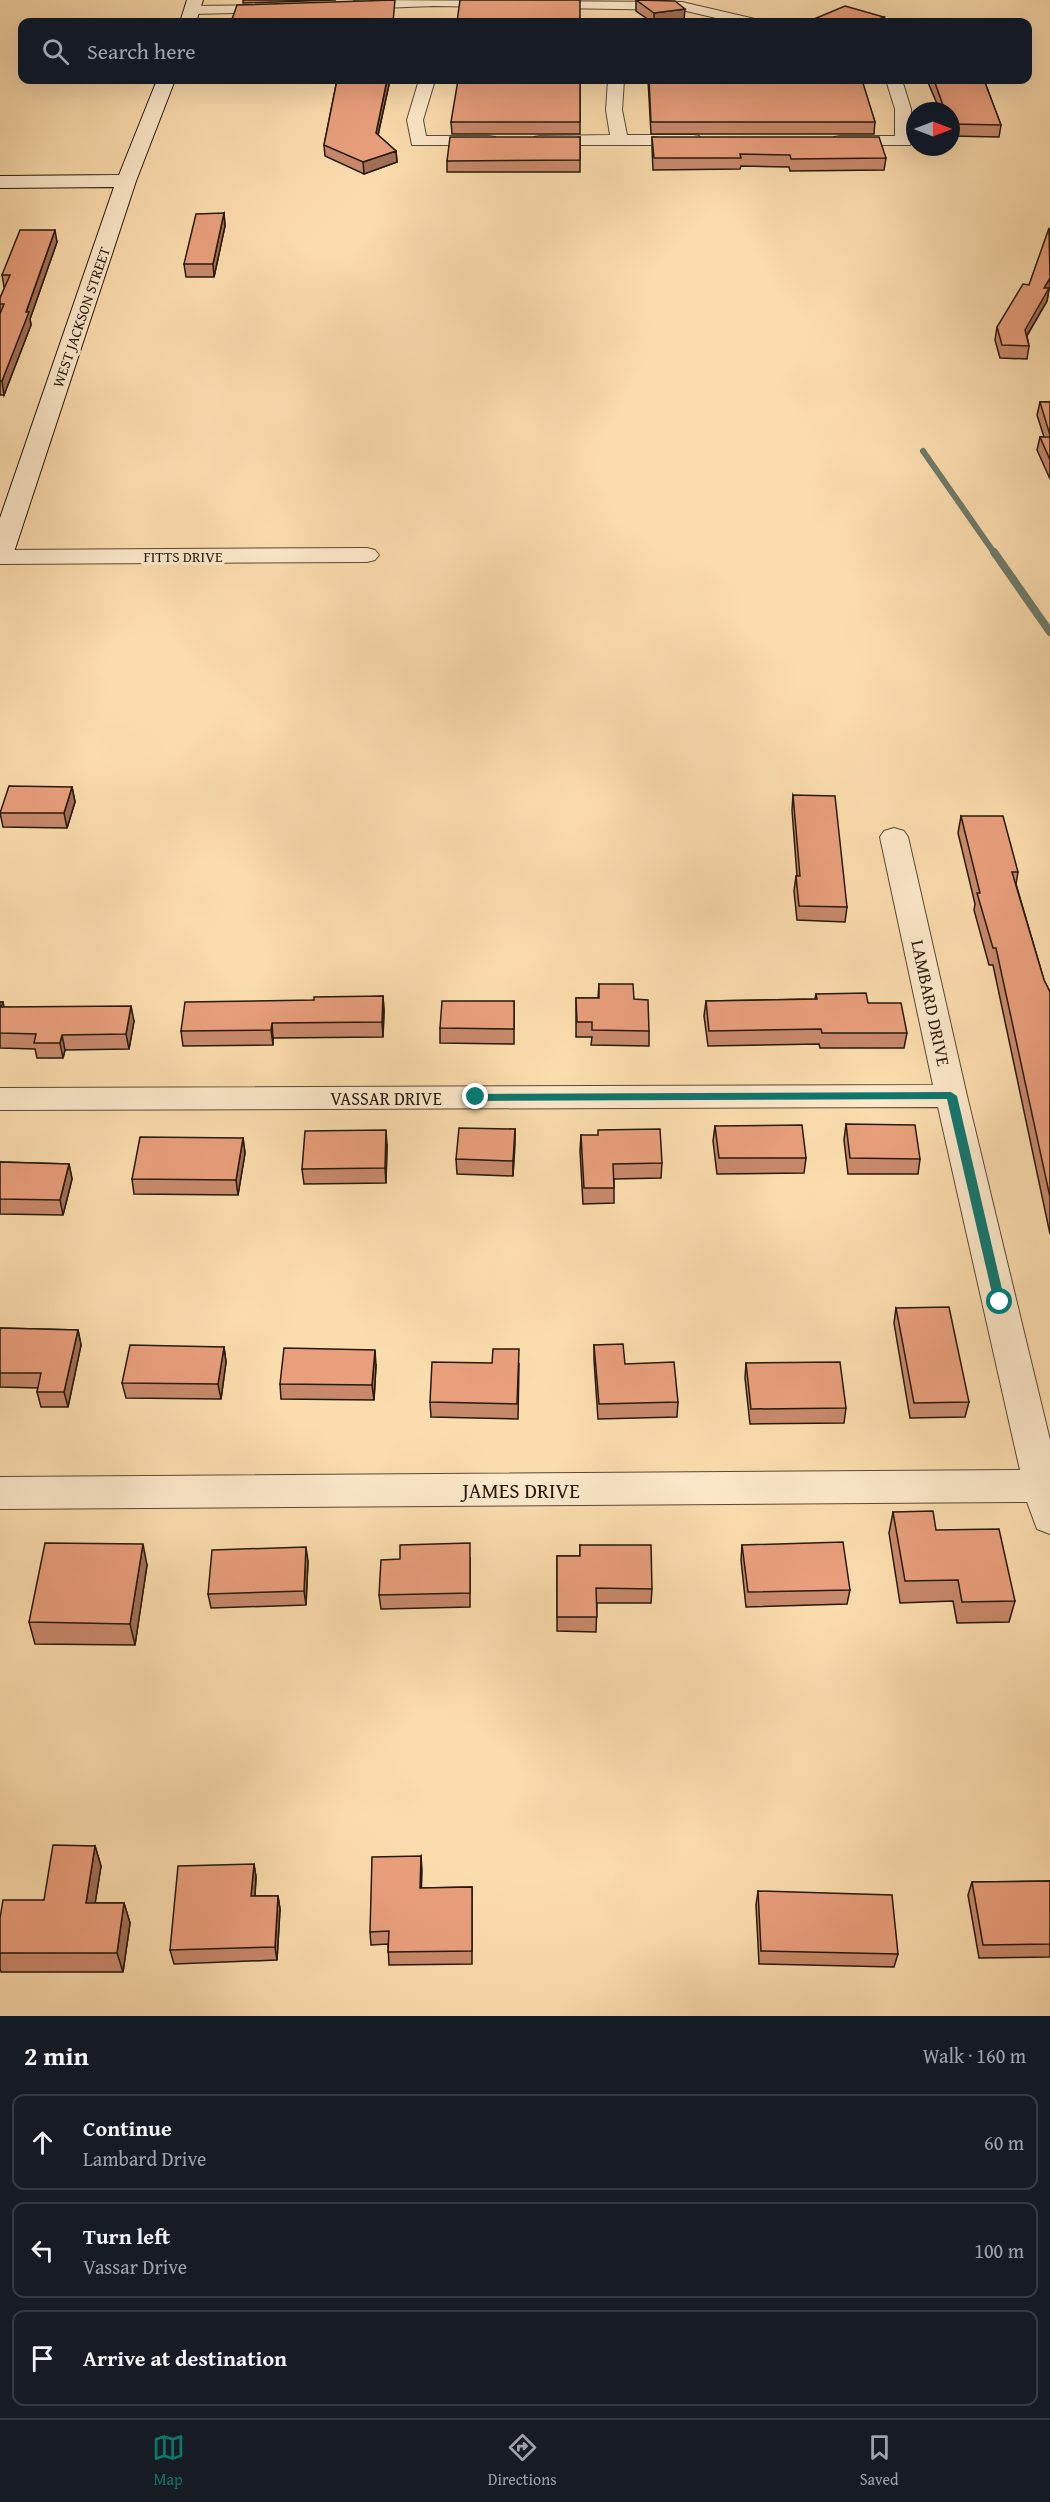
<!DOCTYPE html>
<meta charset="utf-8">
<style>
:root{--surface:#171b24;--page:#242831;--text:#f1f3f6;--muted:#9ea1a6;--line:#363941;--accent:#0f766e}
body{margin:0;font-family:"Gentium Book Plus",serif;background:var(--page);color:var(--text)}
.compass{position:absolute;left:906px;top:102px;width:54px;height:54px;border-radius:50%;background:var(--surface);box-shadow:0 6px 24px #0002;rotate:90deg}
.stop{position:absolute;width:18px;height:18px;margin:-14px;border:4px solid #0f766e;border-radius:50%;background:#fff}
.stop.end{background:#0f766e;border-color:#fff;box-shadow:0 2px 6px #0008}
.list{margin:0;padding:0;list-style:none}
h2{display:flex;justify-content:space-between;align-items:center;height:78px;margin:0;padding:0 24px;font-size:26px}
h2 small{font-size:20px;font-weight:400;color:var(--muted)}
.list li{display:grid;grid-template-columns:39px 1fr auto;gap:18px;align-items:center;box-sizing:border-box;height:96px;margin:0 12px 12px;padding:0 12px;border:2px solid var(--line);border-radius:12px}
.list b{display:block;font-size:22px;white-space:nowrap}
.list p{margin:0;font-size:20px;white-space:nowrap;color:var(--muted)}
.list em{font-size:20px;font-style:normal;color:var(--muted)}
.icon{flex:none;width:33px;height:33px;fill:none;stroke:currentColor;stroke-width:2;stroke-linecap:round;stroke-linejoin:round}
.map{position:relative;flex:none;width:1050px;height:2016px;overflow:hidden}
.search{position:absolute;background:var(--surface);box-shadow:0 6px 24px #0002;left:18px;right:18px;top:18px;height:66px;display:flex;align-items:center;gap:15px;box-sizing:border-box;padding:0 21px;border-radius:12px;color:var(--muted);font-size:22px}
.sheet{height:402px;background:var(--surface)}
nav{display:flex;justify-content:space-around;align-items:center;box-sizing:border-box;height:84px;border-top:2px solid var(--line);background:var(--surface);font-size:16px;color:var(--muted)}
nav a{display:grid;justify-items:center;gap:3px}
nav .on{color:var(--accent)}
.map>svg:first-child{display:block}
</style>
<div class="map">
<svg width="1050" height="2016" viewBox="0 0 1050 2016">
<rect width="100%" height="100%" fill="#fbdcad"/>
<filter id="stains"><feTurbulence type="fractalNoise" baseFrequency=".00333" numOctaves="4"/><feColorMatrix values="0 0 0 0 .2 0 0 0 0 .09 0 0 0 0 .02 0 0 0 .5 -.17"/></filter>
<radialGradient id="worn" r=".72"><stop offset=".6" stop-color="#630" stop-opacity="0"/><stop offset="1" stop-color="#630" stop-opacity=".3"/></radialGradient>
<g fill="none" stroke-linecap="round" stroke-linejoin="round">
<path stroke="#6e7b6a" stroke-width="6" d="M 923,451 L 995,554"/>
<path stroke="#6e7b6a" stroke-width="8" d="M 994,552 L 1050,632"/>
<g stroke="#5a4a34" stroke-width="2">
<path id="street" d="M 368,0 L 682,2 L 755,19 L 758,22 L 733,22 L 682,10 L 434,6 L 354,9 L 347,5 L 354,1 Z
M 276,5 L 283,9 L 281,12 L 192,14 L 185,10 L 192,6 Z
M 419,80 L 435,80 L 423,120 L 426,136 L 489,136 L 495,137 L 497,141 L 495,145 L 412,145 L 407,120 Z
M 608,80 L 624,80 L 622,110 L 627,135 L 693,135 L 699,136 L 701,140 L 699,144 L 693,145 L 534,145 L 532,141 L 534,137 L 540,136 L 610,135 L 606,110 Z
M 886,80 L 902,80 L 911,109 L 912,141 L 910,145 L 834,145 L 832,141 L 834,137 L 840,136 L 895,136 L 895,109 Z
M 367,548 L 375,550 L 379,555 L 375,560 L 367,562 L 0,564 L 0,550 Z
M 894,828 L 904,831 L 908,837 L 967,1096 L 1050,1440 L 1050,1534 L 1037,1529 L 1027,1502 L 0,1509 L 0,1477 L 1020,1470 L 938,1107 L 0,1110 L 0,1088 L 933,1085 L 880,837 L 884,831 Z"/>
</g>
<g stroke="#25190c" stroke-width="2">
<path id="secondary" d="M 187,0 L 203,0 L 196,22 L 180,22 Z
M 157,80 L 175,80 L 136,181 L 13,555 L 9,560 L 0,563 L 0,518 L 114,187 L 0,188 L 0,176 L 119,175 Z"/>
</g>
<use href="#street" fill="#fce8ca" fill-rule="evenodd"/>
<use href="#secondary" fill="#fce8ca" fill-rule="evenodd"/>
</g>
<path fill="#c8896b" stroke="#25190c" stroke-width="1.5" d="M 243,0 L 336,0 L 243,3 Z
M 636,0 L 684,20 L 665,22 L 652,22 L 636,11 Z
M 337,80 L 390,80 L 378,135 L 396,151 L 397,162 L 364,174 L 325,156 L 324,145 Z
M 580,80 L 580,134 L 452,134 L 451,122 Z
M 648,80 L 861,80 L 875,122 L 874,134 L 651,134 Z
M 927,80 L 984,80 L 1001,125 L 999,137 L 951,136 L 951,111 L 940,111 Z
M 580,137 L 580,172 L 447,172 L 447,161 Z
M 652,137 L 886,158 L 884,170 L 790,171 L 789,167 L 741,166 L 740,169 L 653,170 L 652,148 Z
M 224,213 L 225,226 L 214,277 L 186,277 L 184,264 Z
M 1050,228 L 1050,287 L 1049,289 L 1047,301 L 1027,336 L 1029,346 L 1027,359 L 1000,358 L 995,340 L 997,327 L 1029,285 Z
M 57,242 L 30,319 L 31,325 L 4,395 L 0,395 L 0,298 L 5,287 L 4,287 L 2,275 Z
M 1040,402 L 1050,402 L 1050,479 L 1037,450 L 1040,437 L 1044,437 L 1037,415 Z
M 72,787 L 75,802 L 67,828 L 3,827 L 0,813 Z
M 793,795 L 847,907 L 845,922 L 797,920 L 794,891 L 796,876 L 797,876 L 792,810 Z
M 961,816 L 1018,872 L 1016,884 L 1044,980 L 1050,992 L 1050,1234 L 993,965 L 989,965 L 974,910 L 975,904 L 958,833 Z
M 599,984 L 634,999 L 649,1031 L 649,1046 L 591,1045 L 592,1037 L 576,1037 L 576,998 L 598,998 Z
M 816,994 L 868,1003 L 907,1033 L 904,1048 L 820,1048 L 819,1044 L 708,1046 L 704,1016 L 706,1001 L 815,999 Z
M 383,996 L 384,1011 L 383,1037 L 273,1038 L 273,1045 L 183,1046 L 181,1031 L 314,1000 Z
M 514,1001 L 514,1044 L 440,1043 L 440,1028 Z
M 0,1002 L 3,1002 L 4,1007 L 134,1021 L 129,1049 L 65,1050 L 63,1058 L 37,1058 L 35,1049 L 0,1048 Z
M 846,1124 L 920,1159 L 918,1174 L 848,1174 L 844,1140 Z
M 715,1126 L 806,1158 L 804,1173 L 717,1174 L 713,1141 Z
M 515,1129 L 513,1176 L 457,1174 L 456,1159 Z
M 581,1135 L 662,1163 L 661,1178 L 614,1179 L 614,1203 L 583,1204 L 580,1151 Z
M 243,1138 L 245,1153 L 238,1195 L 134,1194 L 132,1179 Z
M 387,1145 L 386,1183 L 304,1184 L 302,1169 Z
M 0,1162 L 69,1164 L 72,1179 L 63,1215 L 0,1214 Z
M 896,1308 L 969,1402 L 965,1417 L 910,1418 L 894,1323 Z
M 0,1328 L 78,1330 L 81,1345 L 68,1407 L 41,1407 L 37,1392 L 38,1388 L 0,1387 Z
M 594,1345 L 625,1364 L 678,1402 L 677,1417 L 598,1419 L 594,1360 Z
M 224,1347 L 226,1362 L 221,1399 L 126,1398 L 122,1383 Z
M 746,1363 L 846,1408 L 844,1423 L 750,1424 L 745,1378 Z
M 519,1364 L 518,1419 L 431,1417 L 430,1402 Z
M 376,1365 L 374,1400 L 281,1399 L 280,1384 Z
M 893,1512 L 936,1530 L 1015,1601 L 1009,1622 L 957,1623 L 953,1601 L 900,1603 L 889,1533 Z
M 580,1545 L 652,1589 L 651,1603 L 597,1603 L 596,1632 L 557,1631 L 557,1556 L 580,1556 Z
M 742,1545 L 850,1590 L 847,1604 L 746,1607 L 741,1560 Z
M 470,1558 L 470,1607 L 381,1609 L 379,1595 Z
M 308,1561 L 306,1605 L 211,1608 L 208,1594 Z
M 147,1565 L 135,1645 L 35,1644 L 29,1622 Z
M 95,1846 L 101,1866 L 95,1903 L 124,1903 L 130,1923 L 123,1972 L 1,1972 L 0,1969 L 0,1918 L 44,1900 Z
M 421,1856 L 421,1888 L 472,1887 L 472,1964 L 389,1965 L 388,1944 L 371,1945 L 370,1932 Z
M 254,1864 L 256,1877 L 255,1896 L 278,1896 L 280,1909 L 277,1960 L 174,1964 L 170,1950 Z
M 1050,1881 L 1050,1957 L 979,1958 L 968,1895 L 972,1882 Z
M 758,1891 L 898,1954 L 894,1967 L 759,1964 L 756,1905 Z"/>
<path fill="#a36f57" stroke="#25190c" stroke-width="1.5" d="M 685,9 L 684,20 L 665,22 L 654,22 L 654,13 Z
M 884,17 L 883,22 L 871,22 Z
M 387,80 L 390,80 L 376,144 L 376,133 Z
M 396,151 L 397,162 L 364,174 L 363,162 Z
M 224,213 L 225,226 L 214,277 L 213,264 Z
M 55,230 L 57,242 L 30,319 L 31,325 L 4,395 L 2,381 Z
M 1050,278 L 1050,287 L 1049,289 L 1047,301 L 1023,342 L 1025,330 L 1044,288 Z
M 72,787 L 75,802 L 67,828 L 64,813 Z
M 383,996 L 384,1011 L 383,1037 L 382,1022 Z
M 131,1006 L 134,1021 L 129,1049 L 126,1034 Z
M 272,1023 L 273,1038 L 273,1045 L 271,1030 Z
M 62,1035 L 65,1050 L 63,1058 L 60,1043 Z
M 515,1129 L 515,1145 L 513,1176 L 513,1161 Z
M 386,1130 L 387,1145 L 386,1183 L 385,1168 Z
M 243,1138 L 245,1153 L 238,1195 L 236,1180 Z
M 69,1164 L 72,1179 L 63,1215 L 60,1200 Z
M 78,1330 L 81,1345 L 68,1407 L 64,1392 Z
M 224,1347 L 226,1362 L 221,1399 L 218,1384 Z
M 375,1350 L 376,1365 L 374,1400 L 372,1385 Z
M 143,1544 L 147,1565 L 135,1645 L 130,1624 Z
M 306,1547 L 308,1561 L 306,1605 L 304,1591 Z
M 95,1846 L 101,1866 L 92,1923 L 86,1903 Z
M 421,1856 L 422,1870 L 421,1901 L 420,1888 Z
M 254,1864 L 256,1877 L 254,1910 L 251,1896 Z
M 278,1896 L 280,1909 L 277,1960 L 275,1947 Z
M 124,1903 L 130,1923 L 123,1972 L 117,1953 Z"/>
<path fill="#e99f7c" stroke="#25190c" stroke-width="1.5" d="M 395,0 L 393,22 L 231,22 L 237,5 Z
M 460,0 L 580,0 L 580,22 L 457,22 Z
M 636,0 L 675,1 L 685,9 L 654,13 Z
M 845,6 L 884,17 L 871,22 L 807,22 Z
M 337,80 L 387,80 L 376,133 L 396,151 L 363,162 L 324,145 Z
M 458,80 L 580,80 L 580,122 L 451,122 Z
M 649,80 L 861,80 L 863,83 L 875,122 L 651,122 Z
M 934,80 L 984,80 L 1001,125 L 951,124 L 951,111 L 945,111 Z
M 450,137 L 580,137 L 580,160 L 447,161 Z
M 652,137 L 879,137 L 886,158 L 791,159 L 790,155 L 740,154 L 741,158 L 654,158 Z
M 224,213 L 213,264 L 184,264 L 196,214 Z
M 1049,228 L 1050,278 L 1044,288 L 1049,288 L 1025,330 L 1029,346 L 1002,345 L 997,327 L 1023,284 L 1029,285 Z
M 20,230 L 55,230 L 26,312 L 29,312 L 2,381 L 0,381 L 0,314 L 4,304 L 0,304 L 0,298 L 10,275 L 2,275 Z
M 1040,402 L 1050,402 L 1050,435 Z
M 1040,437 L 1050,437 L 1050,460 Z
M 9,786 L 72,787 L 64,813 L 0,813 Z
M 793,795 L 835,796 L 847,907 L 799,906 L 796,876 L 800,876 Z
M 961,816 L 1003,816 L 1018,872 L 1012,872 L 1044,980 L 1050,992 L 1050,1197 L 996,948 L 993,948 L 977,893 L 980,893 Z
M 599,984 L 633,984 L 634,999 L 648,1000 L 649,1031 L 592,1030 L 592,1022 L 577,1022 L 576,998 L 599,998 Z
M 866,993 L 868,1003 L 901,1003 L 907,1033 L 822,1033 L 821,1029 L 709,1031 L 706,1001 L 817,999 L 816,994 Z
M 383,996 L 382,1022 L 272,1023 L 271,1030 L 181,1031 L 185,1002 L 314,1000 L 314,997 Z
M 442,1001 L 514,1001 L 514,1029 L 440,1028 Z
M 0,1002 L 3,1002 L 1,1007 L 131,1006 L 126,1034 L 62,1035 L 60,1043 L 34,1043 L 36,1034 L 0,1033 Z
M 846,1124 L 915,1125 L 920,1159 L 850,1158 Z
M 802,1125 L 806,1158 L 719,1158 L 715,1126 Z
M 459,1128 L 515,1129 L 513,1161 L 456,1159 Z
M 660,1129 L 662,1163 L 613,1164 L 614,1188 L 584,1188 L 581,1135 L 598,1135 L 598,1130 Z
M 386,1130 L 385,1168 L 302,1169 L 305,1131 Z
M 140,1137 L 243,1138 L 236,1180 L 132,1179 Z
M 0,1162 L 69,1164 L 60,1200 L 0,1199 Z
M 949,1307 L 969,1402 L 914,1403 L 896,1308 Z
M 0,1328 L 78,1330 L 64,1392 L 37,1392 L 41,1373 L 0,1373 Z
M 623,1344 L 625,1364 L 674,1362 L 678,1402 L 599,1404 L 594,1345 Z
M 130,1345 L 224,1347 L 218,1384 L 122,1383 Z
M 284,1348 L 375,1350 L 372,1385 L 280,1384 Z
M 493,1349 L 519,1349 L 517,1404 L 430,1402 L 432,1362 L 492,1363 Z
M 840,1362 L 846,1408 L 751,1409 L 746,1363 Z
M 933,1511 L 936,1530 L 999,1529 L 1015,1601 L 962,1602 L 958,1580 L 905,1581 L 893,1512 Z
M 843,1542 L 850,1590 L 748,1592 L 742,1545 Z
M 45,1543 L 143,1544 L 130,1624 L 29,1622 Z
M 470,1543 L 470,1593 L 379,1595 L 381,1560 L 400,1559 L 400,1545 Z
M 580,1545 L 651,1545 L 652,1589 L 596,1588 L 597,1617 L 557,1617 L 557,1556 L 580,1556 Z
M 306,1547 L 304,1591 L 208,1594 L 212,1550 Z
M 53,1845 L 95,1846 L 86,1903 L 124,1903 L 117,1953 L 0,1953 L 0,1918 L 3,1900 L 44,1900 Z
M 421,1856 L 420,1888 L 472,1887 L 472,1951 L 388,1952 L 389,1931 L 370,1932 L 372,1857 Z
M 254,1864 L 251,1896 L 278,1896 L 275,1947 L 170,1950 L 178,1866 Z
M 1050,1881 L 1050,1944 L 983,1945 L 972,1882 Z
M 758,1891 L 892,1895 L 898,1954 L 761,1951 Z"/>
<path fill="#0f766e" d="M 951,1092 L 957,1096 L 1005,1302 L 1000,1307 L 994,1302 L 947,1099 L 476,1101 L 471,1097 L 476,1094 Z"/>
<g text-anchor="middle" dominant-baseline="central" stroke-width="6" stroke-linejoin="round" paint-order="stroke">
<g font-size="15" fill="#25190c" stroke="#fce8ca">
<text transform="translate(81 317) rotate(-71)">WEST JACKSON STREET</text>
<text x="183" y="556">FITTS DRIVE</text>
</g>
<g font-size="18" fill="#25190c" stroke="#fce8ca">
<text transform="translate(931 1003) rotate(78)">LAMBARD DRIVE</text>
<text x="386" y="1098">VASSAR DRIVE</text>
</g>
<g font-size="21" fill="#25190c" stroke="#fce8ca">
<text x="521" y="1490">JAMES DRIVE</text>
</g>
</g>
<rect width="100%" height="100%" filter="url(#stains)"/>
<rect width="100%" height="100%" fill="url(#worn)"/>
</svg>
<svg class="compass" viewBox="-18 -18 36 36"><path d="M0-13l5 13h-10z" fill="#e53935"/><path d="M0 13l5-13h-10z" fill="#9ea1a6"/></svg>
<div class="stop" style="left:1000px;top:1302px"></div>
<div class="stop end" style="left:476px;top:1097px"></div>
<div class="search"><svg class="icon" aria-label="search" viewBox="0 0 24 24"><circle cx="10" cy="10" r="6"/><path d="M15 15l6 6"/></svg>Search here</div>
</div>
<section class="sheet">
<h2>2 min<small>Walk · 160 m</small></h2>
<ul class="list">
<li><svg class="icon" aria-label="ahead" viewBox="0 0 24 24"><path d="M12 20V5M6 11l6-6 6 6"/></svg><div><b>Continue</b><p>Lambard Drive</p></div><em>60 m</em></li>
<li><svg class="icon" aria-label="left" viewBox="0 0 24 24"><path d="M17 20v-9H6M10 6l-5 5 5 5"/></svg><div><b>Turn left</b><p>Vassar Drive</p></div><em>100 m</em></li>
<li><svg class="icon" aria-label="arrive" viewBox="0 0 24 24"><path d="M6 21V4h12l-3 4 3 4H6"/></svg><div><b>Arrive at destination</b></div></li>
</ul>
</section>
<nav>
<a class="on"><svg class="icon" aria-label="map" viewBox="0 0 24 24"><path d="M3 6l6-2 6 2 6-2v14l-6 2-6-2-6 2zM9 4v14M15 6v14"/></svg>Map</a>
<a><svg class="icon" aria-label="directions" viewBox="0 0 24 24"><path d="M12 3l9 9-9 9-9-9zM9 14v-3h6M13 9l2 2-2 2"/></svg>Directions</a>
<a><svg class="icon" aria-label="saved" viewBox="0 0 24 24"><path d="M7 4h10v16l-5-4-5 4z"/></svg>Saved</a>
</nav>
